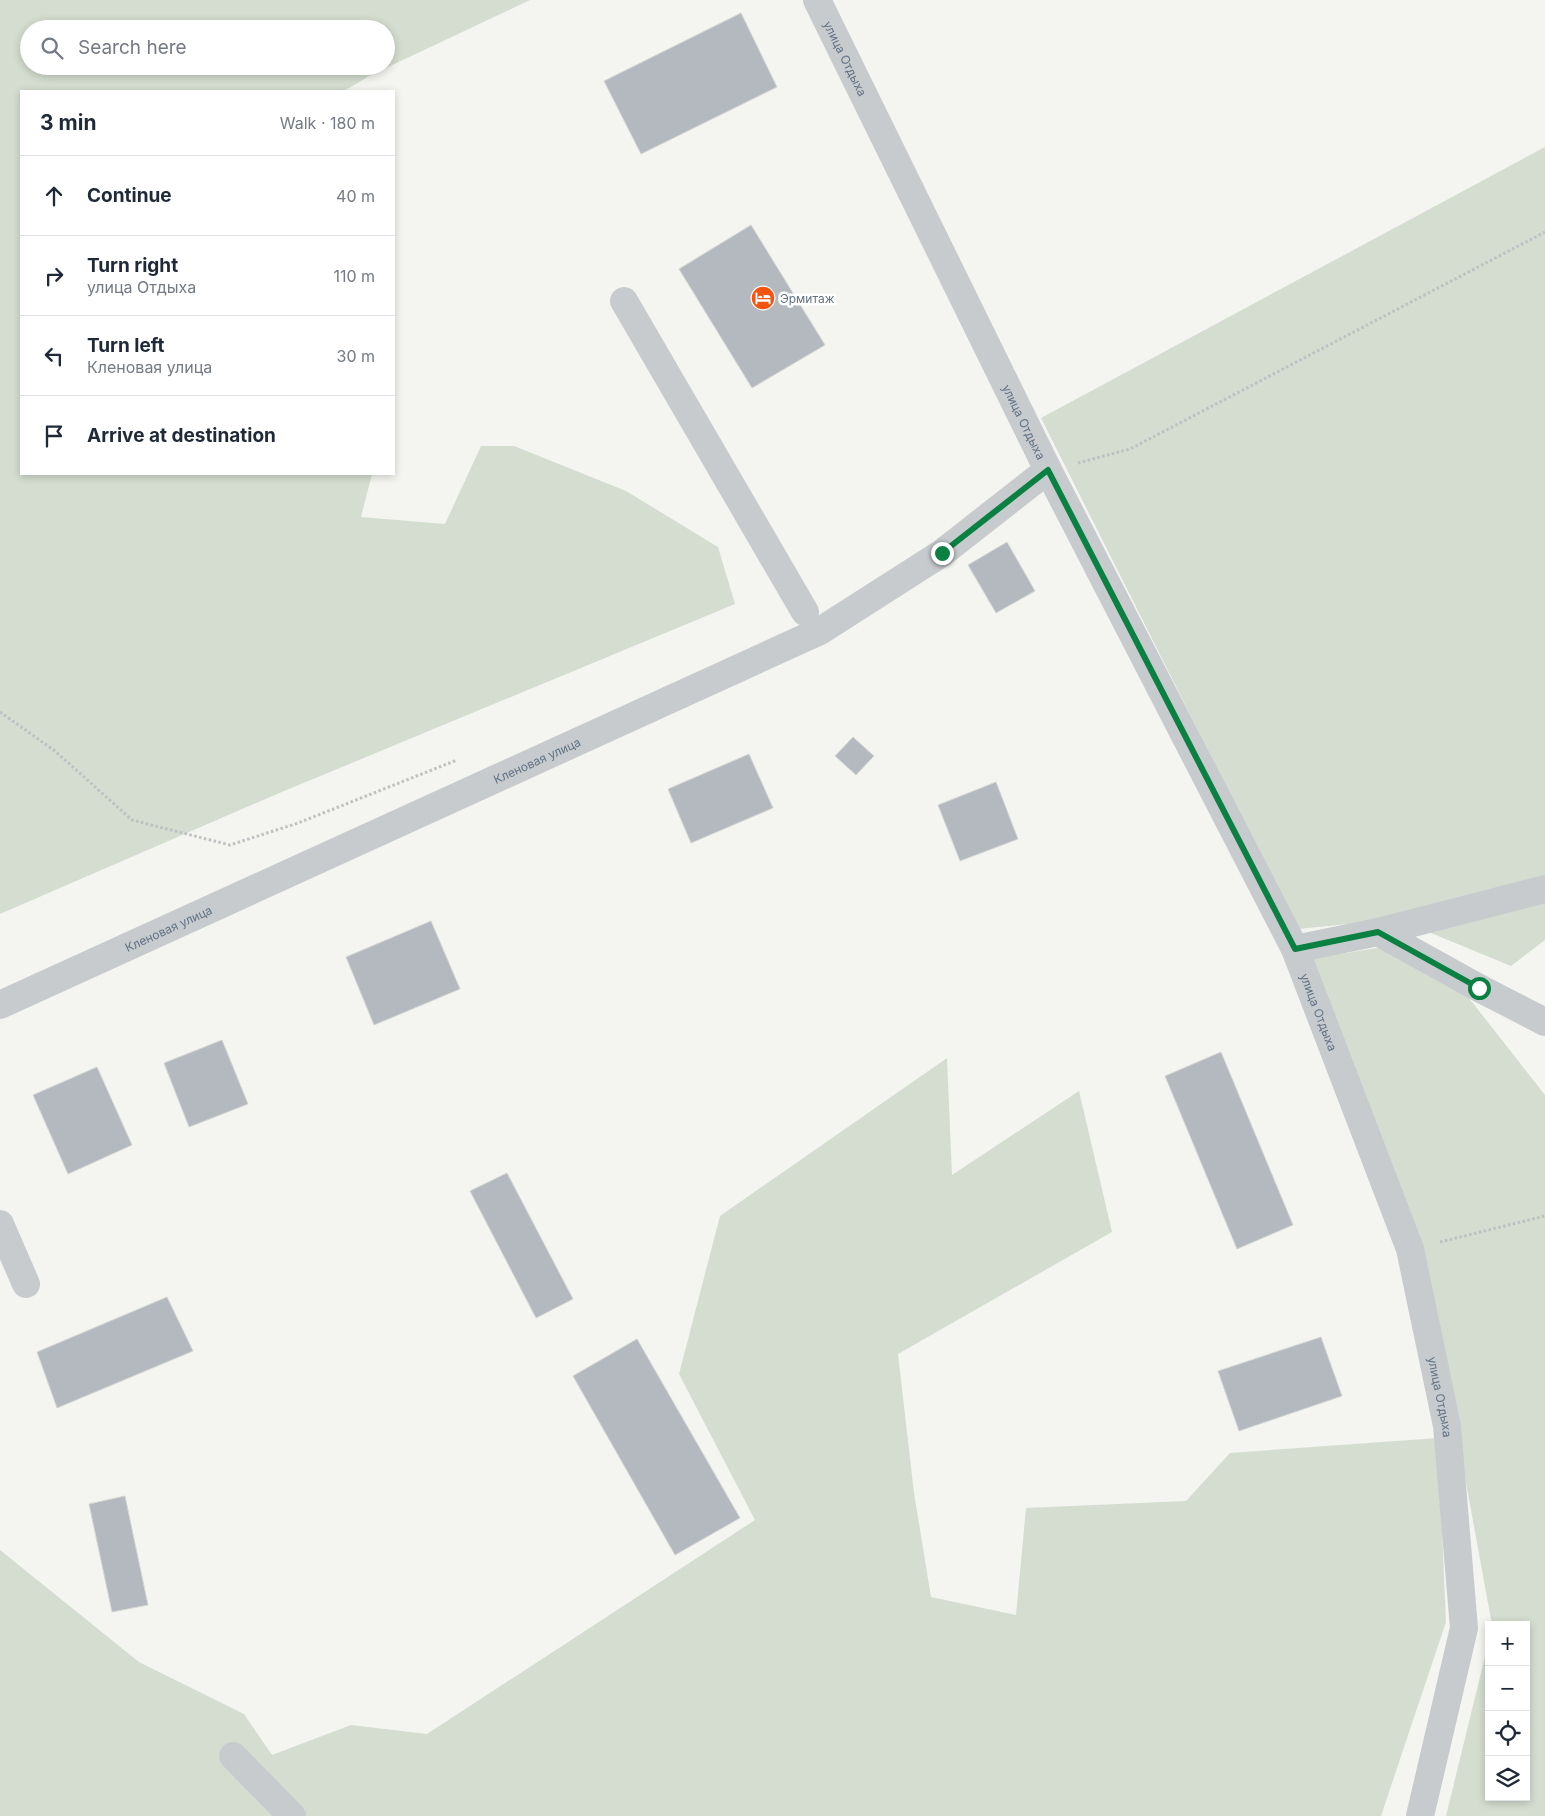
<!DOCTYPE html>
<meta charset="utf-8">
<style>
:root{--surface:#fff;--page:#f2f2f3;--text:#1f2937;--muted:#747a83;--line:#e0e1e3}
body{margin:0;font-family:Inter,sans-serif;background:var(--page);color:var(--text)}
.controls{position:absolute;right:15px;bottom:15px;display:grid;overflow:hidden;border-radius:0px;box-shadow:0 2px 8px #0003}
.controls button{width:45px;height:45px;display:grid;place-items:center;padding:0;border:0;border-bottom:1px solid var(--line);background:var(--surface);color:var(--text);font:25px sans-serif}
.stop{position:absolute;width:15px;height:15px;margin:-11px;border:4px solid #0b8043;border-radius:50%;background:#fff}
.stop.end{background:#0b8043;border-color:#fff;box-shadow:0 1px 5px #0008}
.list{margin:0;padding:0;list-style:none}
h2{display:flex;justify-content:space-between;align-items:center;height:65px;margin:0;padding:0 20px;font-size:21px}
h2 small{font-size:16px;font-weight:400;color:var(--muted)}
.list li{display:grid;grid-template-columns:32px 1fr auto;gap:15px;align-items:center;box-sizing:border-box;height:80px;padding:0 20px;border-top:1px solid var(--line)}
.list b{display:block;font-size:19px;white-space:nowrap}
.list p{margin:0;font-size:16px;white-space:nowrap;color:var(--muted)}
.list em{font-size:16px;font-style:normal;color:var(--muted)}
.icon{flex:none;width:28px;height:28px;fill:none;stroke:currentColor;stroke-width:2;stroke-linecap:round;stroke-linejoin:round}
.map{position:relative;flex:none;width:1545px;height:1816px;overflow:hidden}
.search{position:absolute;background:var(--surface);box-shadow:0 2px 8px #0003;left:20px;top:20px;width:375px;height:55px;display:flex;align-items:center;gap:12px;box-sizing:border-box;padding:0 18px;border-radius:28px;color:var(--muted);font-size:19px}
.panel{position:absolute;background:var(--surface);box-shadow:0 2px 8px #0003;left:20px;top:90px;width:375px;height:385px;border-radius:0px}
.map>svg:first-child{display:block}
</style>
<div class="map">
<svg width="1545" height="1816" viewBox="0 0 1545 1816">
<rect width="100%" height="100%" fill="#f4f5f0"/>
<path fill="#d4ddd0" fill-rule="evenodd" d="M 0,0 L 530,0 L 371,75 L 344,91 L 21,91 L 21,474 L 372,474 L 361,517 L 445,524 L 481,446 L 514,446 L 626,491 L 718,547 L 735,604 L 277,794 L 0,914 ZM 29,29 L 386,29 L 386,66 L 29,66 Z
M 1545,147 L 1545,940 L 1511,966 L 1397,919 L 1298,929 L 1041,418 Z
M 1395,945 L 1461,988 L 1545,1095 L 1545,1816 L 1446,1816 L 1489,1640 L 1489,1797 L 1526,1797 L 1526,1625 L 1492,1625 L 1454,1417 L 1310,959 Z
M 947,1058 L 952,1175 L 1079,1091 L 1112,1232 L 898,1354 L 914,1493 L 931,1597 L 1016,1615 L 1026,1508 L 1186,1501 L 1230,1453 L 1438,1438 L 1446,1622 L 1381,1816 L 0,1816 L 0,1550 L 139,1662 L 244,1714 L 272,1755 L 351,1725 L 427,1734 L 755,1520 L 679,1374 L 720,1216 Z"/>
<path fill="#b3b9be" stroke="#d5d6d3" d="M 741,13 L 777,87 L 641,154 L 604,81 Z
M 751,225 L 825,345 L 752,388 L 679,269 Z
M 1007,542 L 1035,591 L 996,613 L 968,565 Z
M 853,737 L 874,756 L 856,775 L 835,756 Z
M 749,754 L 773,808 L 691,843 L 668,789 Z
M 996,782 L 1018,839 L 960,861 L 938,805 Z
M 431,921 L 460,989 L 374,1025 L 346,957 Z
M 222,1040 L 248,1104 L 189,1127 L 164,1063 Z
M 1221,1052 L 1293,1225 L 1237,1249 L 1165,1076 Z
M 97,1067 L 132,1145 L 68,1174 L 33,1095 Z
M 507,1173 L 573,1299 L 536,1318 L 470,1191 Z
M 167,1297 L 193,1351 L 57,1408 L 37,1352 Z
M 1321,1337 L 1342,1396 L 1239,1431 L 1218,1371 Z
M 637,1339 L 740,1518 L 675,1555 L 573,1376 Z
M 125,1496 L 148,1605 L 112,1612 L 89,1504 Z"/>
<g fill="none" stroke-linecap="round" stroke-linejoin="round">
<path stroke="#bec0c2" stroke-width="3" stroke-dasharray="2.5 2.5" stroke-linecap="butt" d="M 1078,463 L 1130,449 L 1545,232
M 0,712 L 55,751 L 132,820 L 230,845 L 298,823 L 457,760
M 1440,1242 L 1545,1216"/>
<g stroke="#c8cbce" stroke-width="28">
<path id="s1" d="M 817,0 L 1048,470 L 1295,949 L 1410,1249 L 1447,1426 L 1464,1628 L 1420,1816"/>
<path d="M 624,301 L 805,612"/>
<path d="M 1378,932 L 1545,889"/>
<path d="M 1295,949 L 1378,932 L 1479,988 L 1545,1022"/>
<path id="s2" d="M 0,1005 L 820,631 L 942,553 L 1048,470"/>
<path d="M 0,1224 L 26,1284"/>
<path d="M 233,1756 L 292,1816"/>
</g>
</g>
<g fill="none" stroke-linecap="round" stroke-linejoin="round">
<path stroke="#0b8043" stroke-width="6" d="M 942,553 L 1048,470 L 1295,949 L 1378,932 L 1479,988"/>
</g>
<defs>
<g id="hotel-disc" transform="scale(1.25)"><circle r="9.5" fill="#f45411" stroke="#fff"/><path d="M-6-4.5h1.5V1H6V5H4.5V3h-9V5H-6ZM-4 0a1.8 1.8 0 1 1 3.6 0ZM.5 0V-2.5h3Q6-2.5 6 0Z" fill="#fff"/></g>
</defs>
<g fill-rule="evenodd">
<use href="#hotel-disc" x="763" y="298"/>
</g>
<g text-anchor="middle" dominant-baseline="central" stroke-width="5" stroke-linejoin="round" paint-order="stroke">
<g font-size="12" fill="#607284" stroke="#fff">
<text stroke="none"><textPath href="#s1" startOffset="65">улица Отдыха</textPath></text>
<text stroke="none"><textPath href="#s1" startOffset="470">улица Отдыха</textPath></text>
<text stroke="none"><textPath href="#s2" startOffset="590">Кленовая улица</textPath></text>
<text stroke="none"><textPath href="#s2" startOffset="185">Кленовая улица</textPath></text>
<text stroke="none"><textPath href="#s1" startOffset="1130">улица Отдыха</textPath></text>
<text stroke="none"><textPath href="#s1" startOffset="1535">улица Отдыха</textPath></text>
</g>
<g font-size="12" fill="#607284" stroke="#fff" text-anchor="start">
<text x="780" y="298">Эрмитаж</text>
</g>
</g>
</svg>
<div class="controls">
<button>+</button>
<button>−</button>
<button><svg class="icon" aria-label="locate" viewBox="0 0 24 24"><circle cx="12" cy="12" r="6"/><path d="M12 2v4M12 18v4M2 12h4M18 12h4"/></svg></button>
<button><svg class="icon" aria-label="layers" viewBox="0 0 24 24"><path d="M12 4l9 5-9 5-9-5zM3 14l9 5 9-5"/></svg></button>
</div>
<div class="stop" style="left:1479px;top:988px"></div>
<div class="stop end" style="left:942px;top:553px"></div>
<div class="search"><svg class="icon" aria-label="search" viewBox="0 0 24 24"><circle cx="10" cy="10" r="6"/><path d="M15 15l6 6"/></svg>Search here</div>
<section class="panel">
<h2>3 min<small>Walk · 180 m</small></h2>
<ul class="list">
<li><svg class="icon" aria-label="ahead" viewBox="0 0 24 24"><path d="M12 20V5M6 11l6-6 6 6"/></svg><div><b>Continue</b></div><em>40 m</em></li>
<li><svg class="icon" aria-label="right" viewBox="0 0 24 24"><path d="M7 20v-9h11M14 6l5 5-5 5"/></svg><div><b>Turn right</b><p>улица Отдыха</p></div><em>110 m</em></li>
<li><svg class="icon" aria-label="left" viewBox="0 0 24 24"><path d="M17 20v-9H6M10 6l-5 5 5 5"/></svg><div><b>Turn left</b><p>Кленовая улица</p></div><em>30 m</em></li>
<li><svg class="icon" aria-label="arrive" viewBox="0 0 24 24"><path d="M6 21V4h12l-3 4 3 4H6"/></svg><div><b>Arrive at destination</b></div></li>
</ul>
</section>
</div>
